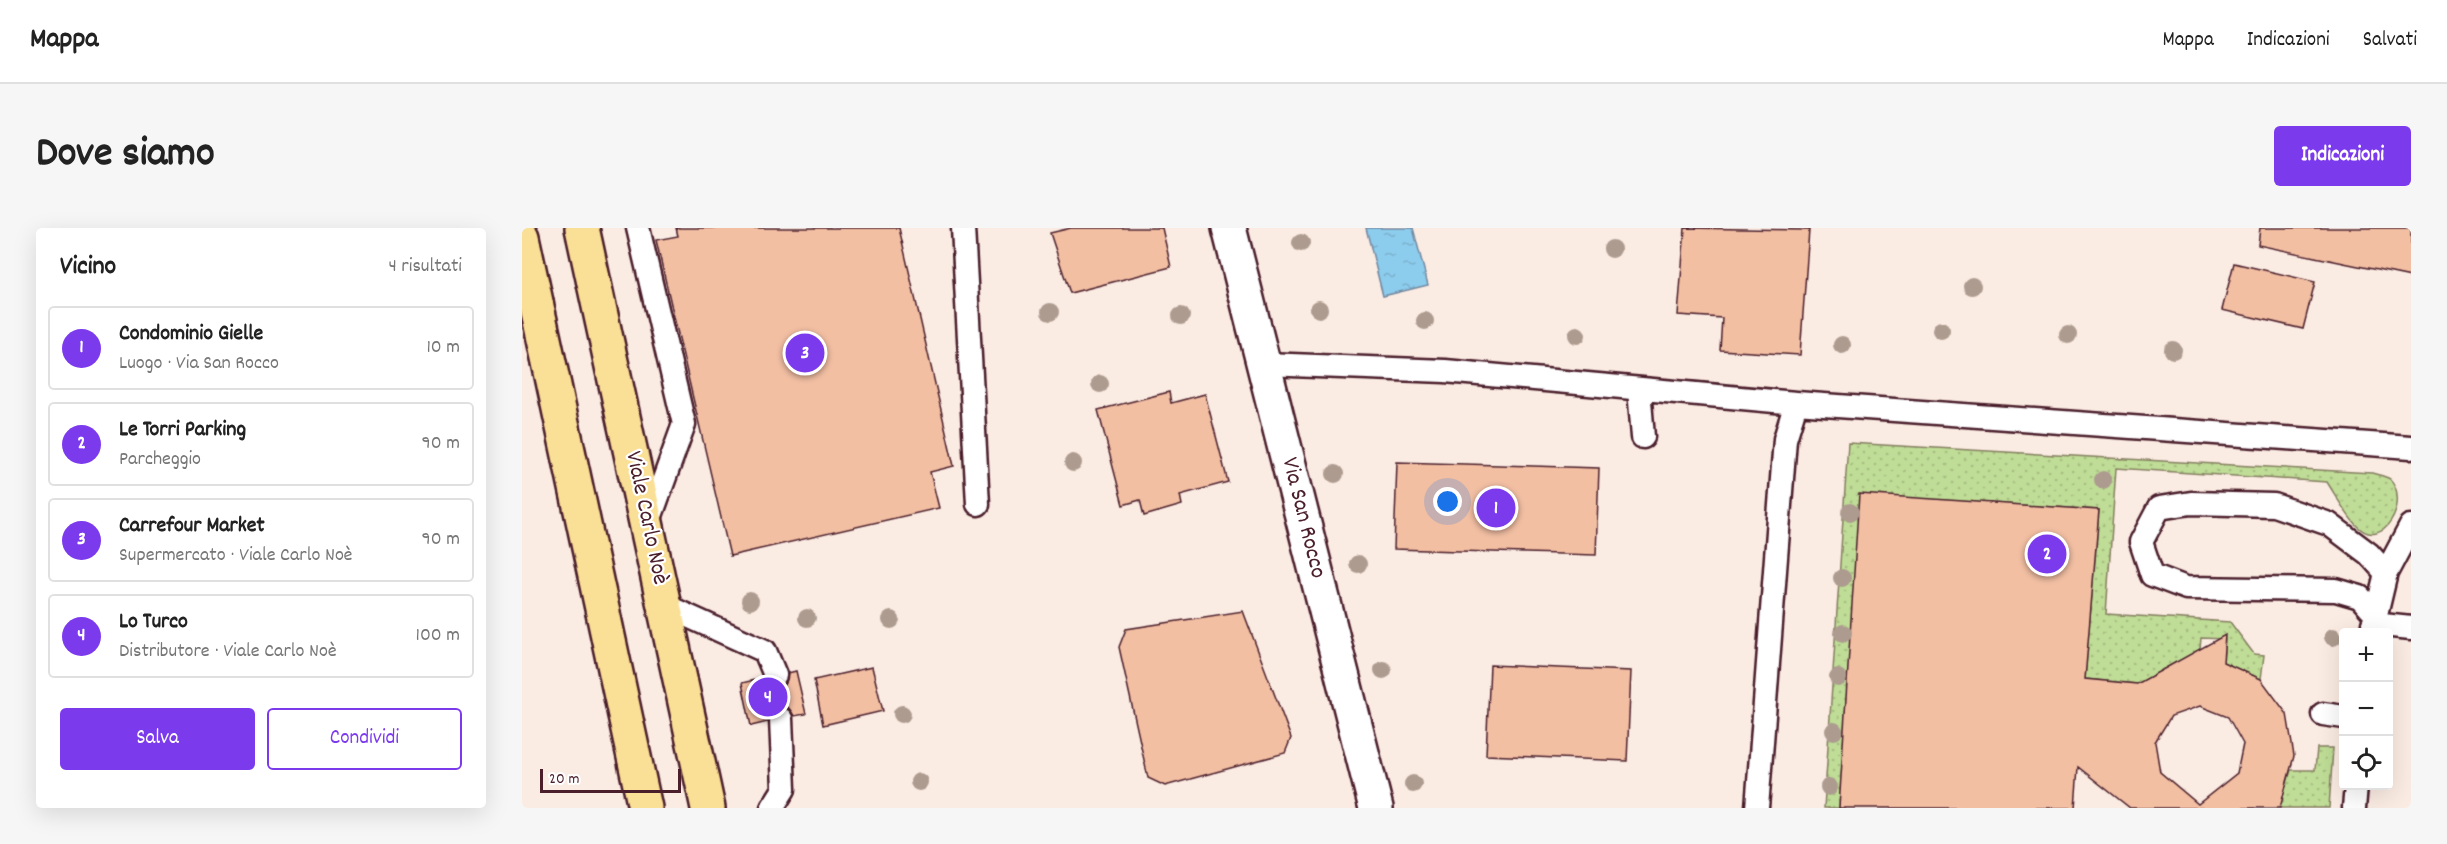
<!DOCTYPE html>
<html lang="it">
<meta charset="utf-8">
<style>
:root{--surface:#fff;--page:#f6f6f6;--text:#222;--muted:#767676;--line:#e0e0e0;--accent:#7c3aed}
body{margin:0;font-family:Dekko,sans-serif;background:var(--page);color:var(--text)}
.controls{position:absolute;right:18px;bottom:18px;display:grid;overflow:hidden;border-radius:6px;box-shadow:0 6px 24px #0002}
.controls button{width:54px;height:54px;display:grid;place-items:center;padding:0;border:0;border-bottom:2px solid var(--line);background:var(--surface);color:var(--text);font:30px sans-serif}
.scale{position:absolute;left:18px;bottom:15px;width:141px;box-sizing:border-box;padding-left:6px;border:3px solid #4a1f2b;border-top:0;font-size:16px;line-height:21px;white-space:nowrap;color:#4a1f2b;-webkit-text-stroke:4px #fff;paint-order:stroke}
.you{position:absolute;left:926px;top:274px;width:21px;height:21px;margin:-15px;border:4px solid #fff;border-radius:50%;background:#1a73e8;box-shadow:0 0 0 9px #1a73e833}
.badge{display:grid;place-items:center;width:39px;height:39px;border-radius:50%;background:var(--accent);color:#fff;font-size:20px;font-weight:700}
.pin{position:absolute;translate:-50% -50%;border:3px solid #fff;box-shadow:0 2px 6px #0006}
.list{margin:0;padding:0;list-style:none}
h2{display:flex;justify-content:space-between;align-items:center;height:78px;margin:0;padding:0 24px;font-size:26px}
h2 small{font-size:20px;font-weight:400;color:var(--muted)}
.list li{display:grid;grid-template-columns:39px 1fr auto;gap:18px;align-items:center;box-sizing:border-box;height:84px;margin:0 12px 12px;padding:0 12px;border:2px solid var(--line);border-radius:6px}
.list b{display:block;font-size:22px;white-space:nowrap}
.list p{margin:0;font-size:20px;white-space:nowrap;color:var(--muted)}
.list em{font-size:20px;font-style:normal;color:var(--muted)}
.actions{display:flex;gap:12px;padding:18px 24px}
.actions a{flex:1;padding:14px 0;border:2px solid var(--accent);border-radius:6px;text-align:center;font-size:21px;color:var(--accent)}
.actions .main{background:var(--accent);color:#fff}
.icon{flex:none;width:33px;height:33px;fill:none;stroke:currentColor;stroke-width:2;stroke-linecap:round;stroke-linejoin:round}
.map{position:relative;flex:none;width:1889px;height:580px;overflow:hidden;border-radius:6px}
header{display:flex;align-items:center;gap:36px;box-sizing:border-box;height:84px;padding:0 30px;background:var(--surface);border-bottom:2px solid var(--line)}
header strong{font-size:28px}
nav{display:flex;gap:33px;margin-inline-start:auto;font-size:21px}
.intro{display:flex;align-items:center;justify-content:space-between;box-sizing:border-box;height:144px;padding:0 36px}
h1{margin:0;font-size:42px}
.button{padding:15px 27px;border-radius:6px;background:var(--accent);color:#fff;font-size:21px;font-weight:700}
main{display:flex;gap:36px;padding:0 36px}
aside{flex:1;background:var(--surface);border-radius:6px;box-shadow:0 6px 24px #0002}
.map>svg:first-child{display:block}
</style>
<header>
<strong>Mappa</strong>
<nav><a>Mappa</a><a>Indicazioni</a><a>Salvati</a></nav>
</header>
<div class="intro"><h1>Dove siamo</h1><a class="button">Indicazioni</a></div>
<main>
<aside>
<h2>Vicino<small>4 risultati</small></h2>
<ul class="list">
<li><span class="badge">1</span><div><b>Condominio Gielle</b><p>Luogo · Via San Rocco</p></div><em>10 m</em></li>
<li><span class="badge">2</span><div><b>Le Torri Parking</b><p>Parcheggio</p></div><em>90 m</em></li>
<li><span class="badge">3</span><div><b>Carrefour Market</b><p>Supermercato · Viale Carlo Noè</p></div><em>90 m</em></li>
<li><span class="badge">4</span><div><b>Lo Turco</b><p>Distributore · Viale Carlo Noè</p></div><em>100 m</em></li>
</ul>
<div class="actions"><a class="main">Salva</a><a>Condividi</a></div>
</aside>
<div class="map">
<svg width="1889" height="580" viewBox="0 0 1889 580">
<defs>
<pattern id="grass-dots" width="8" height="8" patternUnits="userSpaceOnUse" patternTransform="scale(1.5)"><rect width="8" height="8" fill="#bfdd96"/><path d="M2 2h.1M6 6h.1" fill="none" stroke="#a6bd81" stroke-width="1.8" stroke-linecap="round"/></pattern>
<pattern id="water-ripples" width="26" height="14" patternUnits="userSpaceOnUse" patternTransform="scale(1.5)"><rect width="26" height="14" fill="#8ccced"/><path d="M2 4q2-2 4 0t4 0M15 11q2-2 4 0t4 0" fill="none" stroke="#7aafcb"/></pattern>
</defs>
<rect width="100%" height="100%" fill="#fbece3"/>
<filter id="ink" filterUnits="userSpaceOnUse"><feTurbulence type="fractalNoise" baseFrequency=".0167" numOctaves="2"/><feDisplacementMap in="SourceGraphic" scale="12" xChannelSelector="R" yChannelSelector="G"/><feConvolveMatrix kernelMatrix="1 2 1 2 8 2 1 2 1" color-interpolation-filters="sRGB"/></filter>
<g filter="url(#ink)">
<path fill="url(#grass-dots)" stroke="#847e60" stroke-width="1.5" d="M 1326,215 L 1850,245 C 1856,247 1863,248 1868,251 C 1889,273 1861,326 1834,297 C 1823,285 1814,268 1805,254 L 1594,240 L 1584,386 L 1708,394 L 1732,426 L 1742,427 L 1739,451 L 1701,434 L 1703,411 L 1679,410 L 1677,432 L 1654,434 L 1616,456 L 1563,451 L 1577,282 L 1338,267 L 1317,580 L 1302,580 Z
M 1795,520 L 1811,520 L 1807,580 L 1755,580 L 1759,575 L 1769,542 L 1793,542 Z"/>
<path fill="url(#water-ripples)" stroke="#72879f" stroke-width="1.5" d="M 844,0 L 891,0 L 906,57 L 861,68 Z"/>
<path fill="#f2bfa3" stroke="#4a1f2b" stroke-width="1.5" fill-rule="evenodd" d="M 154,0 L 377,0 L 432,238 L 408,244 L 417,280 L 208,328 L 134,12 L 156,8 Z
M 549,0 L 640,0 L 649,39 L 548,65 L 528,5 Z
M 1163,0 L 1287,2 L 1278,127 L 1198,122 L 1200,90 L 1156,87 Z
M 1738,0 L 1889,0 L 1889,49 L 1736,17 Z
M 1712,35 L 1793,54 L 1781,101 L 1700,82 Z
M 647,164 L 649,175 L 683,166 L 706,254 L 658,267 L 660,277 L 622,288 L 618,272 L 601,277 L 576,182 Z
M 875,234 L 1077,240 L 1074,327 L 872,321 Z
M 1337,266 L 1577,282 L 1563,451 L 1615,456 L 1703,407 L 1701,434 L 1739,451 L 1765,486 L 1772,528 L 1758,580 L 1608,580 L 1556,539 L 1553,580 L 1317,580 ZM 1678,478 L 1706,489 L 1721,516 L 1715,545 L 1676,576 L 1638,544 L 1633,514 L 1649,488 Z
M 721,383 L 769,510 L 763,525 L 643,558 L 626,550 L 597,419 L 604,401 Z
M 968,437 L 1109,443 L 1105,533 L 964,527 Z
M 350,439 L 361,483 L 301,497 L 292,452 Z
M 274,443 L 284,486 L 272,488 L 266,479 L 258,478 L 247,484 L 246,494 L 229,498 L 220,455 L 240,450 L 245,458 L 258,460 L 264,455 L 266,445 Z"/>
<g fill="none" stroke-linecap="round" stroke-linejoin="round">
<g stroke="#4a1f2b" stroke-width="27">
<path id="service" d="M 116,0 L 162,196 L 126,296
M 441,0 L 456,276
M 743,136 L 923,143 L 1274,175 L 1889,219
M 1117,161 L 1121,209
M 144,378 L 243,423 L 253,447
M 1854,387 L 1838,369 L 1814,362 L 1664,360 L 1630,347 L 1619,314 L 1637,280 L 1669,275 L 1752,277 L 1807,296 L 1847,326 L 1864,345
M 1851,396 L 1889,400
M 1850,404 L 1864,345 L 1889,298
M 1801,486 L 1822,489
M 250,580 L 262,561 L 259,491
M 1235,580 L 1263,211 L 1274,175
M 1832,580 L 1834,558"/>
</g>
<g stroke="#4a1f2b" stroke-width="38">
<path id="minor" d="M 707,0 L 854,580"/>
</g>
<g stroke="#4a1f2b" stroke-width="38">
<path id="primary" d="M 60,0 L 186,580
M 0,9 L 123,580"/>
</g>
<use href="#service" stroke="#fff" stroke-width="22"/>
<use href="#minor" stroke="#fff" stroke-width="33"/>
<use href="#primary" stroke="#fadf96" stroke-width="33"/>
</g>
<g fill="#ad9b8f">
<circle cx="779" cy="15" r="9"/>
<circle cx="1090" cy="21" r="9"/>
<circle cx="1450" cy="58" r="9"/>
<circle cx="797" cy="81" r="9"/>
<circle cx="528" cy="84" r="9"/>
<circle cx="659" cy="88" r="9"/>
<circle cx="903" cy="93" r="9"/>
<circle cx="1419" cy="102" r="9"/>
<circle cx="1055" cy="107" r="9"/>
<circle cx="1546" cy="107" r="9"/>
<circle cx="1320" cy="117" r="9"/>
<circle cx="1651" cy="122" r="9"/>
<circle cx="578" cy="156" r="9"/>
<circle cx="551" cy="235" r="9"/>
<circle cx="813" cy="246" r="9"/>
<circle cx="1581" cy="252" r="9"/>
<circle cx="1328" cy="284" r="9"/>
<circle cx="836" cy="336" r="9"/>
<circle cx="1320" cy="350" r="9"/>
<circle cx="228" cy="373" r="9"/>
<circle cx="285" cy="390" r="9"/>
<circle cx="369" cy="392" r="9"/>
<circle cx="1321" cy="405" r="9"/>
<circle cx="1811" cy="409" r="9"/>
<circle cx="861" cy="442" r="9"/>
<circle cx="1316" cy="450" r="9"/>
<circle cx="380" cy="486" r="9"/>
<circle cx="1312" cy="503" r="9"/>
<circle cx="397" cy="554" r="9"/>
<circle cx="891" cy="556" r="9"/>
<circle cx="1307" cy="559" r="9"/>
</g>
</g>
<g text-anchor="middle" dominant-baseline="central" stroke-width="4.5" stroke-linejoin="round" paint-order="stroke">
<g font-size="24" fill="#4a1f2b" stroke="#fff">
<text transform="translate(124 290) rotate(78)">Viale Carlo Noè</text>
<text transform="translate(781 290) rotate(76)">Via San Rocco</text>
</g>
</g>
</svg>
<div class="controls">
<button>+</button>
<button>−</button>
<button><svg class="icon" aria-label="locate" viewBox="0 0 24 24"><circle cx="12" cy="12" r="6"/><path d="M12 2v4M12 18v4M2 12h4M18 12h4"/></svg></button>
</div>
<div class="scale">20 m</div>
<div class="you"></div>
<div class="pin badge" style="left:974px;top:280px">1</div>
<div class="pin badge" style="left:1525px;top:326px">2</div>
<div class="pin badge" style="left:283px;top:125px">3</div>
<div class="pin badge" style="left:246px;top:469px">4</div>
</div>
</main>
